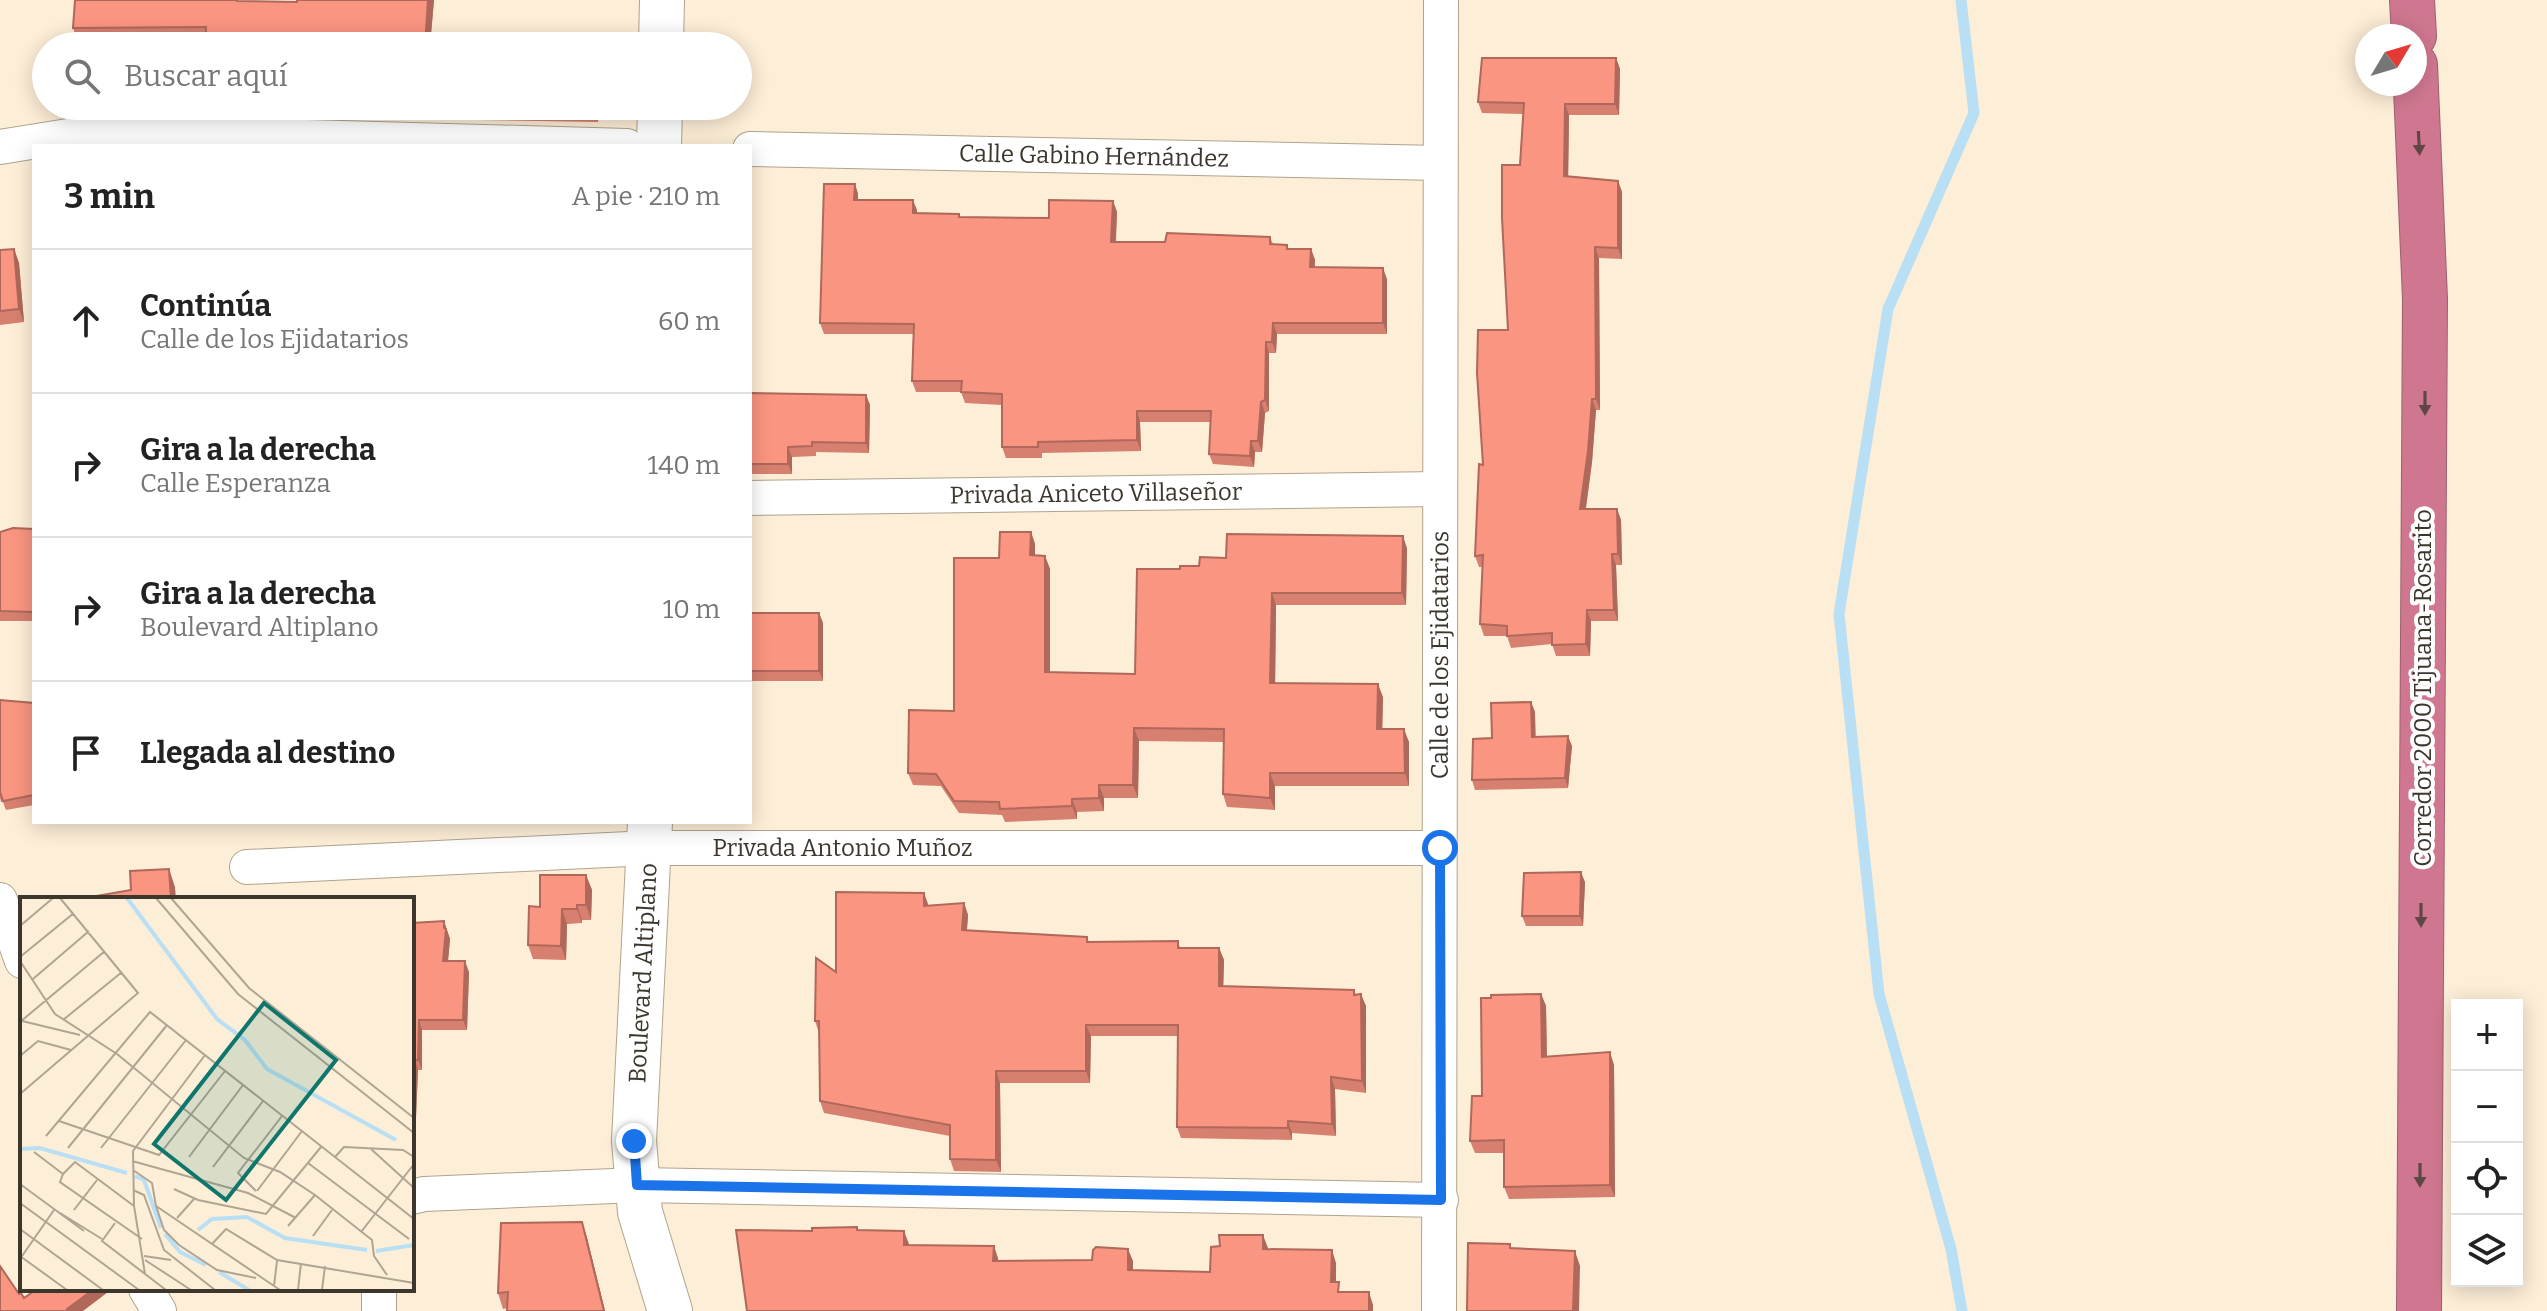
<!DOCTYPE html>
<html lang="es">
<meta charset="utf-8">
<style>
:root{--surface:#fff;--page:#f6f6f6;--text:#222;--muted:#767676;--line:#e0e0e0}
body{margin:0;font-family:Bitter,serif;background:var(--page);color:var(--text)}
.controls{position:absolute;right:24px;bottom:24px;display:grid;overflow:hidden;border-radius:0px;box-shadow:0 4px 20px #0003}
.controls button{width:72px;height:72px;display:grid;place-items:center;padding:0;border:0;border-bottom:2px solid var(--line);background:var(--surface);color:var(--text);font:40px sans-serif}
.compass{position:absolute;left:2355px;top:24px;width:72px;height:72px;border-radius:50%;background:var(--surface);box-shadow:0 4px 20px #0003;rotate:52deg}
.stop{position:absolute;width:24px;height:24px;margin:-18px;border:6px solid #1a73e8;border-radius:50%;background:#fff}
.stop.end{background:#1a73e8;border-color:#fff;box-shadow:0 2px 8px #0008}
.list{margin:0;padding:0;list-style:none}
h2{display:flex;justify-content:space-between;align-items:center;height:104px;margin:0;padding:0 32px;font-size:34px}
h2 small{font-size:26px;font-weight:400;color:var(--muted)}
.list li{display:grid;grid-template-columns:52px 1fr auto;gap:24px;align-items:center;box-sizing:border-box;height:144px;padding:0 32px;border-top:2px solid var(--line)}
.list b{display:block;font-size:30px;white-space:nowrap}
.list p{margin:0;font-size:26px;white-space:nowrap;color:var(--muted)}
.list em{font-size:26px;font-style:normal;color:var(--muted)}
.icon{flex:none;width:44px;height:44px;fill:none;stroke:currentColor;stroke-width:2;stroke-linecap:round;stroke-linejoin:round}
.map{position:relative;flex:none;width:2547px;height:1311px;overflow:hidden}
.search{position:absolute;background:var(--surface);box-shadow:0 4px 20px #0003;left:32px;top:32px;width:720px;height:88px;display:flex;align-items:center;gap:20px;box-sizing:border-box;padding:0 28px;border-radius:44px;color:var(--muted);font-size:30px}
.panel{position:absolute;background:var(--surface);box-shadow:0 4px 20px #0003;left:32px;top:144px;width:720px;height:680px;border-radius:0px}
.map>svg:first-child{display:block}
</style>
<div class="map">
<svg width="2547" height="1311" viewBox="0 0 2547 1311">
<rect width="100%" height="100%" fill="#fdeed7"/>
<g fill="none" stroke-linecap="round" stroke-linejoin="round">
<path stroke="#b8dff4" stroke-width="11" d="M 1961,0 L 1974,113 L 1888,309 L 1839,614 L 1879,994 L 1951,1249 L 1962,1311"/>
<g stroke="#b0a38d" stroke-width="36">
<g id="street">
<path d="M 0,147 L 99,131 L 627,146"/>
<path id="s1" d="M 750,149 L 1440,163"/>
<path id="s2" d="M 750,498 L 1440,489"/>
<path id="s3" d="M 247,867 L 650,848 L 1440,848"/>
<path d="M 0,900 L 22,961"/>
<path d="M 412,1197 L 424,1194 L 637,1185 L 1441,1200"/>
<path d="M 146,1289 L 159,1311"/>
<path d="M 379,1289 L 379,1311"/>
<path id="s4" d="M 1439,1311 L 1441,0"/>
</g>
</g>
<g stroke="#b0a38d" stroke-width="46">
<path id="secondary" d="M 661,46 L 662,0
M 659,146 L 660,106
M 650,822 L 634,1141 L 640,1212 L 670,1311"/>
</g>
<g stroke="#9c606d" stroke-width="46">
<path id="highway" d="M 2412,0 L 2414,36
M 2415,65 L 2425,299 L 2419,1311"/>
</g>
<use href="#street" stroke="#fff" stroke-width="34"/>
<use href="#secondary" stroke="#fff" stroke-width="44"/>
<use href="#highway" stroke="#cf7790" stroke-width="44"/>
</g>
<path fill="#d7806f" d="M 434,0 L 430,46 L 206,46 L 206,39 L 77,40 L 73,28 L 241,1 L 297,2 Z
M 1616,58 L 1620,69 L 1619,115 L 1569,115 L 1568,177 L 1618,181 L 1622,192 L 1622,259 L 1599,258 L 1600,410 L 1596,410 L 1592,462 L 1586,509 L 1617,509 L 1621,520 L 1622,565 L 1616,565 L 1618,621 L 1591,621 L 1590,656 L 1556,656 L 1552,644 L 1511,648 L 1507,636 L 1484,636 L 1480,624 L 1483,567 L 1479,567 L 1475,556 L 1483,465 L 1508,330 L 1523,114 L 1482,113 L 1478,102 Z
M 52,106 L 101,106 L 101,111 L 53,109 Z
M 294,106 L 345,106 L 344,118 L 298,117 Z
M 475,106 L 598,106 L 598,122 L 480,120 Z
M 855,184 L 858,194 L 858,200 L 917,210 L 917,213 L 960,217 L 1049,218 L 1113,201 L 1117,212 L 1116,242 L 1165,242 L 1270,237 L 1273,244 L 1288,249 L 1311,249 L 1315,260 L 1315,267 L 1387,279 L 1387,334 L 1277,334 L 1276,353 L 1269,353 L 1269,411 L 1265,413 L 1262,452 L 1255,452 L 1254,467 L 1213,464 L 1209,454 L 1211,422 L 1140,422 L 1141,451 L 1042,453 L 1042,458 L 1006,458 L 1002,447 L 1002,405 L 965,403 L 961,392 L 916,392 L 912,381 L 913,334 L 824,334 L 820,323 Z
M 14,249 L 19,263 L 24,322 L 0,325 L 0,250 Z
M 866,395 L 870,405 L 869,453 L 816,452 L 816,456 L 792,457 L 792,474 L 750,474 L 750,396 Z
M 34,529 L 34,621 L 0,621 L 0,532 Z
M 1031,532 L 1035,544 L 1035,556 L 1045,556 L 1050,569 L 1050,672 L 1135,674 L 1180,569 L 1199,566 L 1226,558 L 1407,548 L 1406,605 L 1276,605 L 1275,683 L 1383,697 L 1382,729 L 1409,742 L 1409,786 L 1275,786 L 1275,810 L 1227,807 L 1223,794 L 1224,742 L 1139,741 L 1138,798 L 1104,798 L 1104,811 L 1077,812 L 1077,819 L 1005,822 L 1002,815 L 959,813 L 941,786 L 913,785 L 908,773 L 954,711 Z
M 750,613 L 819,613 L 823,623 L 823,681 L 750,681 Z
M 0,700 L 34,703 L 34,805 L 6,810 L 3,802 L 1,802 L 0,798 Z
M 1531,702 L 1535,712 L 1535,737 L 1572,746 L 1568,788 L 1475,790 L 1472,780 L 1492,738 Z
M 586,875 L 592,890 L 591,920 L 582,920 L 582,923 L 567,924 L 566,960 L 533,959 L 528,945 L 540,907 Z
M 1585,882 L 1583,926 L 1526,926 L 1522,916 Z
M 924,893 L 928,906 L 964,903 L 968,915 L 967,930 L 1087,937 L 1089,942 L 1178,941 L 1180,948 L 1219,948 L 1224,960 L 1223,987 L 1354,990 L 1356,995 L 1366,1006 L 1366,1093 L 1335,1089 L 1336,1136 L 1292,1133 L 1292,1140 L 1181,1138 L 1177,1127 L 1178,1036 L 1091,1036 L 1090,1083 L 1000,1083 L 1001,1172 L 954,1171 L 950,1159 L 950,1136 L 824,1113 L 820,1101 L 819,1033 L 815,1021 L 836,972 Z
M 412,920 L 413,923 L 444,921 L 450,939 L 448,961 L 469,972 L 467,1030 L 422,1030 L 422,1070 L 418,1070 L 416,1117 L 412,1117 Z
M 1541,994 L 1546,1006 L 1547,1056 L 1614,1065 L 1615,1197 L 1509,1199 L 1504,1187 L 1504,1153 L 1475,1153 L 1470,1141 L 1482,1096 L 1491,998 Z
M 582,1222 L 587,1238 L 605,1311 L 507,1311 L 507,1308 L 503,1309 L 498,1293 Z"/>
<path fill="#af685a" d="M 428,0 L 434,0 L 430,46 L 425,46 Z
M 1616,58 L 1620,69 L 1619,115 L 1615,104 Z
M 1565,104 L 1569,115 L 1568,188 L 1564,176 Z
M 340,106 L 345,106 L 344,118 Z
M 593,106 L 598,106 L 598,122 L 592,108 Z
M 1618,181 L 1622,192 L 1622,259 L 1618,248 Z
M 855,184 L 858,194 L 858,210 L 854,200 Z
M 913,200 L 917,210 L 917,224 L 913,213 Z
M 1113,201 L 1117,212 L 1115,252 L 1111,242 Z
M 1595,247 L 1599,258 L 1600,410 L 1596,399 Z
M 14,249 L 19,263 L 24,322 L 19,309 Z
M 1311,249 L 1315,260 L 1314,278 L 1310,267 Z
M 1383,268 L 1387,279 L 1387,334 L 1383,323 Z
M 1273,323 L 1277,334 L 1276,353 L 1272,342 Z
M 1266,342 L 1269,353 L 1269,411 L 1265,400 Z
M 866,395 L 870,405 L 869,453 L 866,443 Z
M 1592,399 L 1596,410 L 1592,462 L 1584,520 L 1580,509 Z
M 1261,402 L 1265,413 L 1262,452 L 1258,441 Z
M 1137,411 L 1140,422 L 1141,451 L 1137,440 Z
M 1251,441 L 1255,452 L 1254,467 L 1250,456 Z
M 788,447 L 792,457 L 792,474 L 788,464 Z
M 1617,509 L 1621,520 L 1622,565 L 1618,554 Z
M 1031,532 L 1035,544 L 1035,568 L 1030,555 Z
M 1403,536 L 1407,548 L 1406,605 L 1402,593 Z
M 1612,554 L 1616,565 L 1618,621 L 1614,610 Z
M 1045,556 L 1050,569 L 1050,685 L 1045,672 Z
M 1272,593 L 1276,605 L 1275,695 L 1270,683 Z
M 1587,610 L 1591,621 L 1590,656 L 1586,644 Z
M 819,613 L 823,623 L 823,681 L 819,671 Z
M 1378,684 L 1383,697 L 1382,742 L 1377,729 Z
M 1531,702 L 1535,712 L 1536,747 L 1532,737 Z
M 1134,728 L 1139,741 L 1138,798 L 1133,785 Z
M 1404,729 L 1409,742 L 1409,786 L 1405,773 Z
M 1568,736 L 1572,746 L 1568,788 L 1565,778 Z
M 1270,773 L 1275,786 L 1275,810 L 1270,798 Z
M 1099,785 L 1104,798 L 1104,811 L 1099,798 Z
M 1072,799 L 1077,812 L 1077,819 L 1072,806 Z
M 169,869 L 175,887 L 176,899 L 171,899 Z
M 1581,872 L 1585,882 L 1583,926 L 1580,916 Z
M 586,875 L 592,890 L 591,920 L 586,905 Z
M 924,893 L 928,904 L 928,918 L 924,906 Z
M 964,903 L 968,915 L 966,942 L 962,930 Z
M 577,905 L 582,920 L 582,923 L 577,909 Z
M 562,909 L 567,924 L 566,960 L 561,946 Z
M 444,921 L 450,939 L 447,972 L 443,961 Z
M 1219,948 L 1224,960 L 1223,998 L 1219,986 Z
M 465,961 L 469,972 L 467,1030 L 463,1020 Z
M 1361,994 L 1366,1006 L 1366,1093 L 1362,1081 Z
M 1541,994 L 1546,1006 L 1547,1069 L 1542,1057 Z
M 419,1020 L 422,1030 L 422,1070 L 418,1060 Z
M 1086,1025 L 1091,1036 L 1090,1083 L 1086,1071 Z
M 1610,1052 L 1614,1065 L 1615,1197 L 1610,1185 Z
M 415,1060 L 418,1070 L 416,1117 L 413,1107 Z
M 996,1071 L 1000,1083 L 1001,1172 L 996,1160 Z
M 1331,1077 L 1335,1089 L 1336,1136 L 1332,1124 Z
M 1288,1121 L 1292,1133 L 1292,1140 L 1288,1128 Z
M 582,1222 L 587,1238 L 605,1311 L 600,1298 Z
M 904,1231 L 909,1244 L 909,1258 L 904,1245 Z
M 1263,1235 L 1268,1248 L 1268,1262 L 1263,1249 Z
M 994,1246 L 998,1258 L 998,1274 L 993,1261 Z
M 1128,1249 L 1133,1261 L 1133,1283 L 1128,1270 Z
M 1332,1250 L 1336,1263 L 1336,1294 L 1331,1282 Z
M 1575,1251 L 1580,1266 L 1579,1311 L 1573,1311 Z
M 94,1289 L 112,1289 L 83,1311 L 68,1311 L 67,1309 Z
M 1369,1292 L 1373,1305 L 1373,1311 L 1369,1311 Z"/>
<path fill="#fa9581" stroke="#af685a" stroke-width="2" d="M 75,0 L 237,0 L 237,1 L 297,2 L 297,0 L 428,0 L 425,46 L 206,46 L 206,27 L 73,28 Z
M 477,35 L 594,39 L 594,46 L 476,46 Z
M 1482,58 L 1616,58 L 1615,104 L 1565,104 L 1564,176 L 1618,181 L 1618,248 L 1595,247 L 1596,399 L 1592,399 L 1588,451 L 1580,509 L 1617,509 L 1618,554 L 1612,554 L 1614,610 L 1587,610 L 1586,644 L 1552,645 L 1552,633 L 1507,636 L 1507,626 L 1480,624 L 1483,555 L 1475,556 L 1479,464 L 1483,465 L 1477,373 L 1478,330 L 1508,330 L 1502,218 L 1502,165 L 1520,165 L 1524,103 L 1478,102 Z
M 485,106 L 593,106 L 592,108 Z
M 824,184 L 855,184 L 854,200 L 913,200 L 913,213 L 959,214 L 959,217 L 1049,218 L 1049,200 L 1113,201 L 1111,242 L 1165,242 L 1167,233 L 1270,237 L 1270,244 L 1287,245 L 1287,249 L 1311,249 L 1310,267 L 1383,268 L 1383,323 L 1273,323 L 1272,342 L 1266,342 L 1265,400 L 1261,402 L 1258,441 L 1251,441 L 1250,456 L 1209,454 L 1211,411 L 1137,411 L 1137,440 L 1038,442 L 1038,447 L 1002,447 L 1002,394 L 961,392 L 962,381 L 912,381 L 914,324 L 820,323 Z
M 14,249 L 19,309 L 0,311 L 0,250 Z
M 751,393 L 866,395 L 866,443 L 812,442 L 812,446 L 788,447 L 788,464 L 750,464 Z
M 13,528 L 34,529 L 34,612 L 0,611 L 0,532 Z
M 1000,532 L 1031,532 L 1030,555 L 1045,556 L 1045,672 L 1135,674 L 1137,569 L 1180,569 L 1180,566 L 1199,566 L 1200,557 L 1226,558 L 1227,534 L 1403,536 L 1402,593 L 1272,593 L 1270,683 L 1378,684 L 1377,729 L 1404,729 L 1405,773 L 1270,773 L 1270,798 L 1223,794 L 1224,729 L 1134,728 L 1133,785 L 1099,785 L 1099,798 L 1072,799 L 1072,806 L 1000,809 L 999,802 L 954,801 L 936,774 L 908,773 L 909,710 L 954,711 L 954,558 L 999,558 Z
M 750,613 L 819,613 L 819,671 L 750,671 Z
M 0,700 L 34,703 L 34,795 L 3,801 L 0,792 Z
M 1531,702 L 1532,737 L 1568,736 L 1565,778 L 1472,780 L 1473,739 L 1492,738 L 1491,703 Z
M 169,869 L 171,899 L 79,899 L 131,890 L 130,871 Z
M 1581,872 L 1580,916 L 1522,916 L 1524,873 Z
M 540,875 L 586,875 L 586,905 L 577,905 L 577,909 L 562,909 L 561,946 L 528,945 L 529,906 L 540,907 Z
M 836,892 L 924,893 L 924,906 L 964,903 L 962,930 L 1087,937 L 1087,942 L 1178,941 L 1178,948 L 1219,948 L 1219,986 L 1354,990 L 1354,995 L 1361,994 L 1362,1081 L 1331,1077 L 1332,1124 L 1288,1121 L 1288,1128 L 1177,1127 L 1178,1025 L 1086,1025 L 1086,1071 L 996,1071 L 996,1160 L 950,1159 L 950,1125 L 820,1101 L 819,1021 L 815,1021 L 816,958 L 836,972 Z
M 444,921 L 444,928 L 446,929 L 443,961 L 465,961 L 463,1020 L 419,1020 L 418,1060 L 415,1060 L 412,1107 L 412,923 Z
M 1541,994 L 1542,1057 L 1610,1052 L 1610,1185 L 1504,1187 L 1504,1140 L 1470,1141 L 1472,1096 L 1482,1096 L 1481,998 L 1491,998 L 1491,995 Z
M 582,1222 L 604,1311 L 507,1311 L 508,1292 L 498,1293 L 501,1223 Z
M 857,1227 L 857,1230 L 904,1231 L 904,1245 L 994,1246 L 993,1261 L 1092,1260 L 1093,1250 L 1096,1247 L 1128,1249 L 1128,1270 L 1210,1272 L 1211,1247 L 1220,1246 L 1219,1235 L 1263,1235 L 1263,1249 L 1332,1250 L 1331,1282 L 1339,1282 L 1338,1292 L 1369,1292 L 1369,1311 L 747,1311 L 736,1230 L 812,1231 L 812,1228 Z
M 1468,1243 L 1510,1244 L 1510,1248 L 1575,1251 L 1573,1311 L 1467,1311 Z
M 0,1266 L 19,1294 L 21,1293 L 24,1298 L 37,1289 L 94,1289 L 67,1309 L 68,1311 L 0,1311 Z"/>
<defs><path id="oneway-solid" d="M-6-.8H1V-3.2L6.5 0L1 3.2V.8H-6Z" transform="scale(2)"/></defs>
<g fill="#614646">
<use href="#oneway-solid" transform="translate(2419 143) rotate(87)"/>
<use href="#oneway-solid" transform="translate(2425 403) rotate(90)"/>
<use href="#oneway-solid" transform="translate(2421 915) rotate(90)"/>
<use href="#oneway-solid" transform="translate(2420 1175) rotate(90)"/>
</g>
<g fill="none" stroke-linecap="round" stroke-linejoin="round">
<path stroke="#1a73e8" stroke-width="10" d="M 634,1141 L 637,1185 L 1441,1200 L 1440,848"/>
</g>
<g text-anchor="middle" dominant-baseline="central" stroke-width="8" stroke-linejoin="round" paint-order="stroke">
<g font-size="24" fill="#3c362d" stroke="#fdfefd">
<text stroke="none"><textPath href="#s1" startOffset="344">Calle Gabino Hernández</textPath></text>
<text stroke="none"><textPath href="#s2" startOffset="346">Privada Aniceto Villaseñor</textPath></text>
<text stroke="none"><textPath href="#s4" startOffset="656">Calle de los Ejidatarios</textPath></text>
<text transform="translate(2423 688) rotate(-90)">Corredor 2000 Tijuana-Rosarito</text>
<text stroke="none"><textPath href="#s3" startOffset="596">Privada Antonio Muñoz</textPath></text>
<text transform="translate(643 973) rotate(-87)">Boulevard Altiplano</text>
</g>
</g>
<g transform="translate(20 897)">
<rect width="394" height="394" fill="#fdeed7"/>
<path fill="none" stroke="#b8dff4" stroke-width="4" d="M 107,1 L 197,122 L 225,143 L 247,172 L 376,243M 0,252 L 20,251 L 107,276M 115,279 L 124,283 L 141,331M 178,333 L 192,322 L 227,320 L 265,341 L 347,353M 145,337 L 160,355 L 186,368M 356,354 L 394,348M 199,375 L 229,393"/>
<path fill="none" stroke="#b0a493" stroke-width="2" d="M 136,1 L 218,97 L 394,236M 151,1 L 229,91 L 394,221M 0,29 L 33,1M 0,60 L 54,16M 0,64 L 35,117 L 97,157 L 224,261 L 260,275 L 295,298 L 352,343 L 354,359 L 367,378M 13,82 L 69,34M 43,123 L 102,75M 2,124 L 60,138M 0,125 L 85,54M 0,159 L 18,144 L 51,153M 0,197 L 118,96 L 40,1M 39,224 L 139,258 L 205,174M 26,239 L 130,115 L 394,322M 48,251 L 147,128M 81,251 L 166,143M 351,252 L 394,291M 14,255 L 43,277 L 40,285 L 122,342M 169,260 L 223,188M 315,260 L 324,250 L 383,253 L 394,260M 112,264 L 228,296 L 276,321M 288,266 L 389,342M 193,270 L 243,204M 113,273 L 132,286 L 136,309 L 260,393M 43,277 L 55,265 L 114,309M 0,287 L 64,334M 154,292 L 178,303 L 246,317 L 301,250M 113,293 L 124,298 L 144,353 L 195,393M 236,294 L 218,276 L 262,219M 237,294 L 282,234M 0,306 L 119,393M 136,309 L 144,333 L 159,348 L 197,373 L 236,381M 54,313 L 77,283M 40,316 L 82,342M 157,321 L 174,302M 95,326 L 82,344 L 146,393M 268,329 L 295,298M 0,332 L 83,393M 341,335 L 394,267M 293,339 L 312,313M 192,347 L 206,332 L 257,363 L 394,386M 0,359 L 47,393M 124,359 L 151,363M 0,362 L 34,313M 125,363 L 171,393M 125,377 L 114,309 L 113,254 L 185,158M 254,389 L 257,364M 278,393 L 281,366M 302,393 L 305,369"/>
<path fill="#0f766e" fill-opacity="0.15" stroke="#0f766e" stroke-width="4" d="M 244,106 L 316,163 L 206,303 L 134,247 Z"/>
<rect width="394" height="394" fill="none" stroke="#3c362d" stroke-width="4"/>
</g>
</svg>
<div class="controls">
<button>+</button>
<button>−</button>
<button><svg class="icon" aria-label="locate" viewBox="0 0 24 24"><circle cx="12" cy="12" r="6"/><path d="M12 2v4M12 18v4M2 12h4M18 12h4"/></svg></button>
<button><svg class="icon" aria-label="layers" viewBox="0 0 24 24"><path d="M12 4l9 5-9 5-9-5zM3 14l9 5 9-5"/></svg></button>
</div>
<svg class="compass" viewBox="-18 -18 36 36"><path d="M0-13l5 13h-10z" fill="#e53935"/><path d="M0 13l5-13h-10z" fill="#767676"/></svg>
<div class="stop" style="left:1440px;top:848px"></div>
<div class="stop end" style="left:634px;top:1141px"></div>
<div class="search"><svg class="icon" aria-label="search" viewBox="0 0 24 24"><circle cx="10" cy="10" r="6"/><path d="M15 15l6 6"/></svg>Buscar aquí</div>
<section class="panel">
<h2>3 min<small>A pie · 210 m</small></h2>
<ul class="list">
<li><svg class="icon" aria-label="ahead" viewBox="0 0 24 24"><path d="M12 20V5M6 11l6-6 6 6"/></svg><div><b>Continúa</b><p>Calle de los Ejidatarios</p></div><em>60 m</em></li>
<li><svg class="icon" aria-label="right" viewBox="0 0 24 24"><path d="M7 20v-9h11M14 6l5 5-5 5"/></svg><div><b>Gira a la derecha</b><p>Calle Esperanza</p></div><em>140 m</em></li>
<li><svg class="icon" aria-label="right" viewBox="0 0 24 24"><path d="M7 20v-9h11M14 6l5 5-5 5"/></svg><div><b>Gira a la derecha</b><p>Boulevard Altiplano</p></div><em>10 m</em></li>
<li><svg class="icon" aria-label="arrive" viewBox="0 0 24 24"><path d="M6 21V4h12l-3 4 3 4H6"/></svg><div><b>Llegada al destino</b></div></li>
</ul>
</section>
</div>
